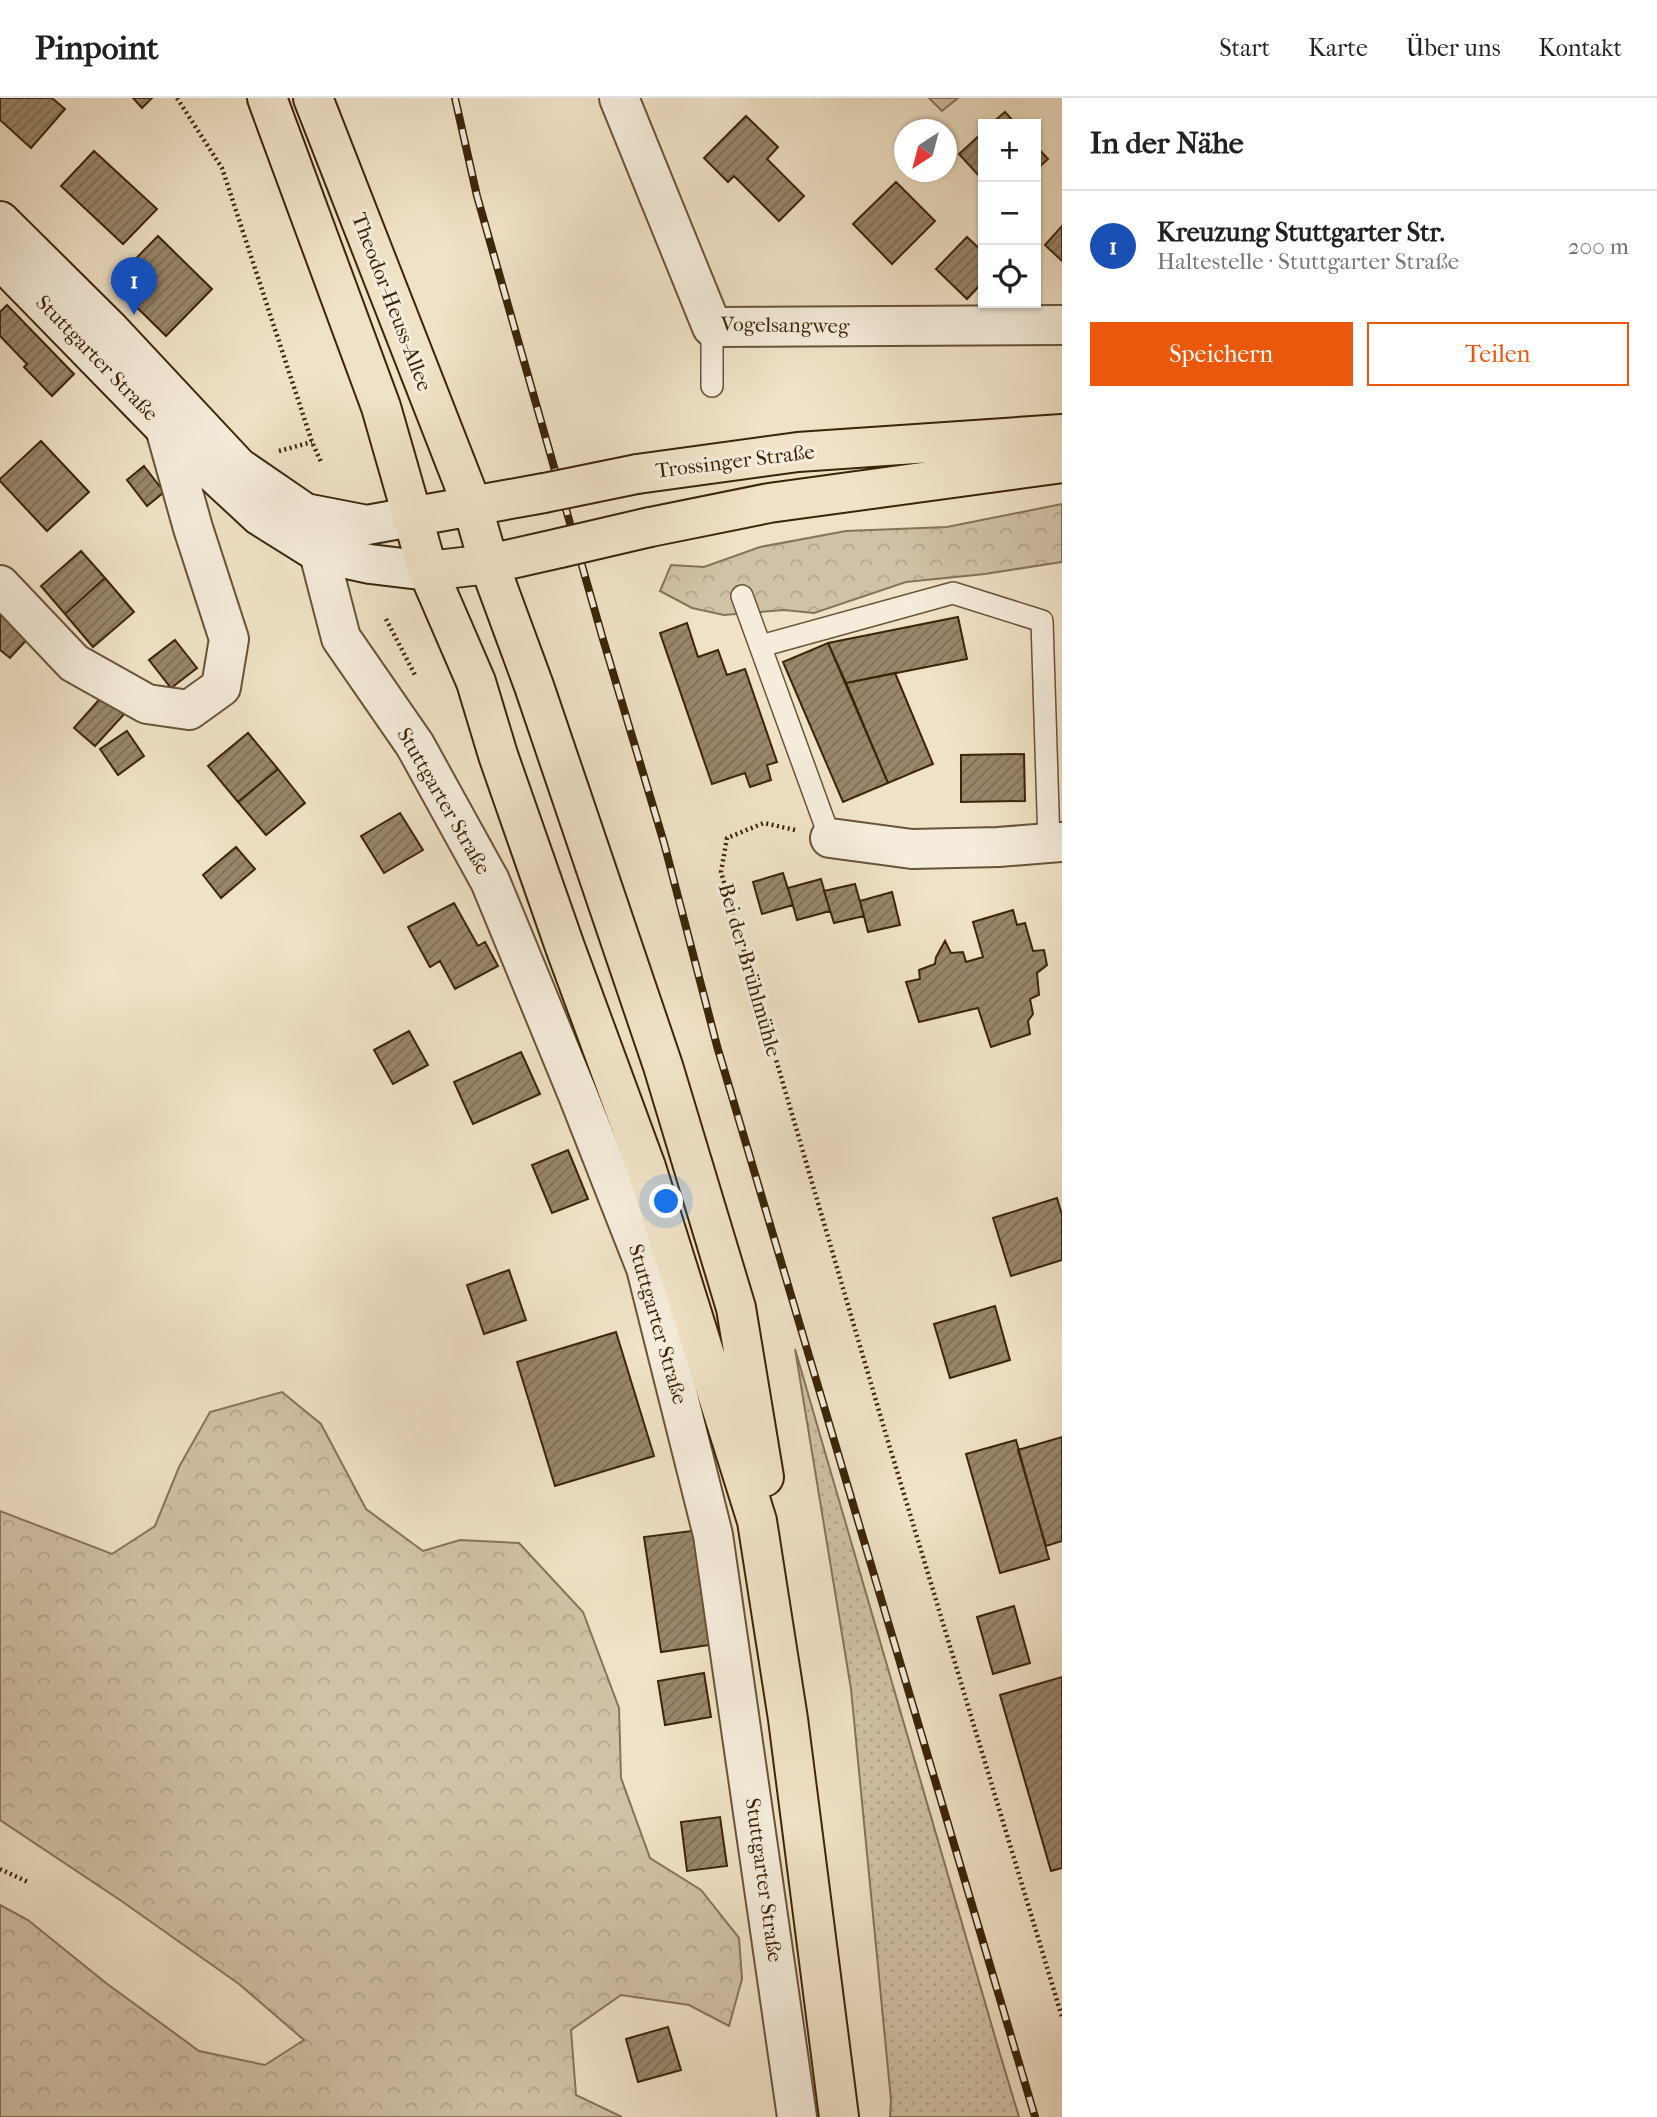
<!DOCTYPE html>
<html lang="de">
<meta charset="utf-8">
<style>
:root{--surface:#fff;--page:#f2f2f2;--text:#202124;--muted:#757577;--line:#e0e0e0;--accent:#ea580c}
body{margin:0;font-family:"IM FELL French Canon",serif;background:var(--page);color:var(--text)}
.controls{position:absolute;right:21px;top:21px;display:grid;overflow:hidden;border-radius:0px;box-shadow:0 2px 5px #0004}
.controls button{width:63px;height:63px;display:grid;place-items:center;padding:0;border:0;border-bottom:2px solid var(--line);background:var(--surface);color:var(--text);font:35px sans-serif}
.compass{position:absolute;left:894px;top:21px;width:63px;height:63px;border-radius:50%;background:var(--surface);box-shadow:0 2px 5px #0004;rotate:216deg}
.you{position:absolute;left:667px;top:1104px;width:24px;height:24px;margin:-18px;border:5px solid #fff;border-radius:50%;background:#1a73e8;box-shadow:0 0 0 10px #1a73e833}
.badge{display:grid;place-items:center;width:46px;height:46px;border-radius:50%;background:var(--accent);color:#fff;font-size:23px;font-weight:700}
.pin{position:absolute;translate:-50% -58px;filter:drop-shadow(0 2px 4px #0008)}
.pin::after{content:'';position:absolute;top:37px;width:24px;height:21px;background:inherit;clip-path:polygon(0 0,100% 0,50% 100%)}
.list{margin:0;padding:0;list-style:none}
h2{display:flex;justify-content:space-between;align-items:center;height:91px;margin:0;padding:0 28px;font-size:30px}
h2 small{font-size:23px;font-weight:400;color:var(--muted)}
.list li{display:grid;grid-template-columns:46px 1fr auto;gap:21px;align-items:center;box-sizing:border-box;height:112px;padding:0 28px;border-top:2px solid var(--line)}
.list b{display:block;font-size:26px;white-space:nowrap}
.list p{margin:0;font-size:23px;white-space:nowrap;color:var(--muted)}
.list em{font-size:23px;font-style:normal;color:var(--muted)}
.actions{display:flex;gap:14px;padding:21px 28px}
.actions a{flex:1;padding:16px 0;border:2px solid var(--accent);border-radius:0px;text-align:center;font-size:24px;color:var(--accent)}
.actions .main{background:var(--accent);color:#fff}
.icon{flex:none;width:38px;height:38px;fill:none;stroke:currentColor;stroke-width:2;stroke-linecap:round;stroke-linejoin:round}
.map{position:relative;flex:none;width:1062px;height:2019px;overflow:hidden}
header{display:flex;align-items:center;gap:42px;box-sizing:border-box;height:98px;padding:0 35px;background:var(--surface);border-bottom:2px solid var(--line)}
header strong{font-size:33px}
nav{display:flex;gap:38px;margin-inline-start:auto;font-size:24px}
main{display:flex}
aside{flex:1;background:var(--surface)}
.map>svg:first-child{display:block}
</style>
<header>
<strong>Pinpoint</strong>
<nav><a>Start</a><a>Karte</a><a>Über uns</a><a>Kontakt</a></nav>
</header>
<main>
<div class="map">
<svg width="1062" height="2019" viewBox="0 0 1062 2019">
<defs>
<pattern id="grass-dots" width="8" height="8" patternUnits="userSpaceOnUse" patternTransform="scale(1.75)"><rect width="8" height="8" fill="#d1c2a7"/><path d="M2 2h.1M6 6h.1" fill="none" stroke="#b4a78e" stroke-width="1.8" stroke-linecap="round"/></pattern>
<pattern id="forest-crowns" width="20" height="18" patternUnits="userSpaceOnUse" patternTransform="scale(1.75)"><rect width="20" height="18" fill="#d1c2a7"/><path d="M2 6a3 3 0 1 1 6 0M12 15a3 3 0 1 1 6 0" fill="none" stroke="#b4a78e"/></pattern>
<pattern id="building-hatch" width="6" height="6" patternUnits="userSpaceOnUse" patternTransform="scale(1.75)"><rect width="6" height="6" fill="#99876c"/><path d="M-1 1l2-2M0 6l6-6M5 7l2-2" fill="none" stroke="#7e6e57"/></pattern>
</defs>
<rect width="100%" height="100%" fill="#f0e2c7"/>
<filter id="stains"><feTurbulence type="fractalNoise" baseFrequency=".00286" numOctaves="4"/><feColorMatrix values="0 0 0 0 .2 0 0 0 0 .09 0 0 0 0 .02 0 0 0 .5 -.17"/></filter>
<radialGradient id="worn" r=".72"><stop offset=".6" stop-color="#630" stop-opacity="0"/><stop offset="1" stop-color="#630" stop-opacity=".3"/></radialGradient>
<path fill="url(#grass-dots)" stroke="#867458" stroke-width="2" d="M 795,1251 L 1000,1956 L 1019,2019 L 890,2019 L 891,2002 L 851,1591 Z"/>
<path fill="url(#forest-crowns)" stroke="#867458" stroke-width="2" d="M 1062,406 L 1062,464 L 1055,465 L 985,476 L 906,484 L 814,515 L 784,512 L 724,517 L 692,510 L 660,493 L 671,467 L 704,469 L 760,449 L 846,433 L 947,429 Z
M 282,1294 L 321,1326 L 366,1411 L 423,1453 L 460,1442 L 519,1445 L 583,1514 L 619,1610 L 621,1680 L 650,1760 L 701,1792 L 739,1840 L 742,1881 L 729,1928 L 689,1907 L 621,1897 L 571,1932 L 576,1997 L 622,2019 L 0,2019 L 0,1807 L 28,1822 L 106,1885 L 199,1953 L 265,1967 L 304,1942 L 239,1886 L 120,1802 L 0,1722 L 0,1413 L 112,1456 L 155,1428 L 179,1369 L 210,1314 Z"/>
<path fill="#d1c2a7" stroke="#867458" stroke-width="2" d="M 929,0 L 958,0 L 942,13 Z"/>
<path fill="url(#building-hatch)" stroke="#3b2509" stroke-width="2" d="M 0,0 L 52,0 L 65,11 L 31,50 L 0,22 Z
M 133,0 L 152,0 L 142,10 Z
M 1005,14 L 1016,26 L 991,26 Z
M 746,18 L 778,49 L 767,61 L 804,98 L 779,123 L 734,78 L 728,84 L 704,60 Z
M 983,34 L 983,77 L 980,79 L 959,56 Z
M 1036,48 L 1048,61 L 1036,72 Z
M 94,53 L 157,111 L 123,146 L 61,88 Z
M 896,84 L 935,123 L 892,166 L 853,126 Z
M 1062,128 L 1062,163 L 1045,147 Z
M 158,138 L 212,191 L 166,238 L 112,185 Z
M 967,139 L 983,154 L 983,184 L 967,201 L 936,171 Z
M 7,207 L 74,276 L 52,298 L 24,269 L 27,266 L 0,238 L 0,214 Z
M 41,343 L 89,394 L 47,433 L 0,383 L 0,381 Z
M 144,368 L 164,394 L 147,408 L 127,382 Z
M 81,453 L 105,480 L 65,516 L 41,488 Z
M 105,480 L 134,514 L 93,549 L 65,516 Z
M 0,509 L 31,537 L 10,560 L 0,552 Z
M 958,519 L 967,561 L 846,585 L 828,545 Z
M 687,525 L 698,559 L 718,552 L 727,577 L 745,571 L 777,664 L 767,667 L 771,682 L 750,689 L 745,675 L 712,686 L 660,535 Z
M 175,542 L 197,570 L 171,590 L 149,562 Z
M 828,545 L 888,685 L 843,704 L 783,564 Z
M 895,575 L 933,666 L 888,685 L 846,585 Z
M 105,595 L 126,614 L 95,648 L 74,630 Z
M 127,633 L 144,658 L 118,677 L 100,651 Z
M 248,635 L 278,671 L 238,704 L 208,668 Z
M 1024,656 L 1025,703 L 961,704 L 961,657 Z
M 278,671 L 305,705 L 266,737 L 238,704 Z
M 400,715 L 423,752 L 384,775 L 361,738 Z
M 236,749 L 255,771 L 221,800 L 203,777 Z
M 783,775 L 793,807 L 762,816 L 753,784 Z
M 821,781 L 830,813 L 797,822 L 788,790 Z
M 855,786 L 864,818 L 834,825 L 824,793 Z
M 892,794 L 900,827 L 868,834 L 860,803 Z
M 454,805 L 478,848 L 485,844 L 498,868 L 455,891 L 440,863 L 430,869 L 408,829 Z
M 1013,812 L 1017,827 L 1025,825 L 1033,853 L 1044,852 L 1047,867 L 1037,875 L 1039,897 L 1030,901 L 1033,916 L 1028,923 L 1030,936 L 991,949 L 978,910 L 919,924 L 906,884 L 920,881 L 919,872 L 935,866 L 936,859 L 945,843 L 951,855 L 963,854 L 966,864 L 983,859 L 973,824 Z
M 409,933 L 428,967 L 393,986 L 374,952 Z
M 521,954 L 540,996 L 473,1026 L 454,984 Z
M 568,1052 L 588,1101 L 552,1115 L 532,1067 Z
M 1057,1100 L 1062,1117 L 1062,1162 L 1011,1178 L 993,1120 Z
M 509,1172 L 526,1222 L 484,1236 L 467,1187 Z
M 995,1208 L 1010,1262 L 950,1280 L 934,1226 Z
M 616,1234 L 654,1358 L 555,1388 L 517,1264 Z
M 1062,1339 L 1062,1443 L 1046,1448 L 1018,1352 Z
M 1016,1342 L 1049,1461 L 1000,1475 L 966,1356 Z
M 699,1432 L 716,1546 L 661,1554 L 644,1439 Z
M 1014,1508 L 1030,1565 L 993,1576 L 977,1519 Z
M 704,1575 L 711,1619 L 665,1627 L 658,1583 Z
M 1062,1579 L 1062,1770 L 1051,1773 L 1000,1597 Z
M 720,1719 L 727,1768 L 687,1773 L 681,1724 Z
M 668,1929 L 681,1972 L 638,1984 L 626,1941 Z"/>
<g fill="none" stroke-linecap="round" stroke-linejoin="round">
<g stroke="#685438" stroke-width="24">
<path id="lane" d="M 712,229 L 712,288
M 742,498 L 830,740
M 761,548 L 953,495 L 1042,523 L 1049,745"/>
</g>
<g stroke="#685438" stroke-width="42">
<path id="street" d="M 619,0 L 712,229 L 1062,227
M 319,455 L 341,540 L 415,647 L 490,783 L 578,997 L 646,1170 L 713,1437 L 797,2019
M 0,487 L 74,565 L 147,606 L 189,612 L 221,589 L 229,541 L 193,430 L 165,330
M 830,740 L 912,751 L 998,749 L 1062,744"/>
</g>
<g stroke="#3b2509" stroke-width="42">
<path id="secondary" d="M 0,123 L 110,232 L 238,369 L 305,415 L 367,427 L 411,419
M 0,161 L 165,330 L 260,418 L 319,455 L 370,466 L 428,473"/>
</g>
<g stroke="#3b2509" stroke-width="42">
<path id="primary" d="M 267,0 L 381,309 L 428,473 L 476,584 L 498,657 L 565,849 L 646,1069 L 757,1423 L 788,1621 L 839,2019
M 313,0 L 472,407 L 489,466 L 534,588 L 663,968 L 736,1210 L 764,1379
M 637,376 L 798,354 L 1062,336
M 411,419 L 544,395
M 650,429 L 769,405 L 1062,365
M 428,473 L 489,466 L 560,450"/>
</g>
<path stroke="#3b2509" stroke-width="4.5" stroke-dasharray="2 3.5" stroke-linecap="butt" d="M 177,0 L 222,70 L 312,344 L 322,366
M 279,353 L 312,344
M 386,521 L 416,579
M 795,732 L 764,725 L 727,740 L 721,774 L 884,1330 L 1062,1919
M 0,1771 L 28,1784"/>
<use href="#lane" stroke="#f5ecdb" stroke-width="21"/>
<use href="#street" stroke="#f5ecdb" stroke-width="38"/>
<use href="#secondary" stroke="#f5ecdb" stroke-width="38"/>
<use href="#primary" stroke="#f0e2c7" stroke-width="38"/>
<g stroke="#3b2509" stroke-width="8">
<path id="rail" d="M 455,0 L 477,98 L 602,538 L 664,745 L 717,948 L 1035,2019"/>
</g>
<use href="#rail" stroke="#f5ecdb" stroke-width="5" stroke-dasharray="16" stroke-linecap="butt"/>
<g stroke="#3b2509" stroke-width="42" stroke-linecap="butt">
<path id="primary-bridge" d="M 544,395 L 637,376
M 560,450 L 650,429"/>
</g>
<use href="#primary-bridge" stroke="#f0e2c7" stroke-width="38"/>
</g>
<g text-anchor="middle" dominant-baseline="central" stroke-width="6" stroke-linejoin="round" paint-order="stroke">
<g font-size="21" fill="#3b2509" stroke="#f5ecdb">
<text transform="translate(392 204) rotate(69)">Theodor-Heuss-Allee</text>
<text transform="translate(785 227) rotate(1)">Vogelsangweg</text>
<text transform="translate(97 260) rotate(46)">Stuttgarter Straße</text>
<text transform="translate(735 363) rotate(-7)">Trossinger Straße</text>
<text transform="translate(444 703) rotate(60)">Stuttgarter Straße</text>
<text transform="translate(750 872) rotate(74)">Bei der Brühlmühle</text>
<text transform="translate(658 1226) rotate(74)">Stuttgarter Straße</text>
<text transform="translate(764 1782) rotate(82)">Stuttgarter Straße</text>
</g>
</g>
<rect width="100%" height="100%" filter="url(#stains)"/>
<rect width="100%" height="100%" fill="url(#worn)"/>
</svg>
<div class="controls">
<button>+</button>
<button>−</button>
<button><svg class="icon" aria-label="locate" viewBox="0 0 24 24"><circle cx="12" cy="12" r="6"/><path d="M12 2v4M12 18v4M2 12h4M18 12h4"/></svg></button>
</div>
<svg class="compass" viewBox="-18 -18 36 36"><path d="M0-13l5 13h-10z" fill="#e53935"/><path d="M0 13l5-13h-10z" fill="#757577"/></svg>
<div class="you"></div>
<div class="pin badge" style="left:134px;top:217px;background:#1a4fb4">1</div>
</div>
<aside>
<h2>In der Nähe<small></small></h2>
<ul class="list">
<li><span class="badge" style="background:#1a4fb4">1</span><div><b>Kreuzung Stuttgarter Str.</b><p>Haltestelle · Stuttgarter Straße</p></div><em>200 m</em></li>
</ul>
<div class="actions"><a class="main">Speichern</a><a>Teilen</a></div>
</aside>
</main>
